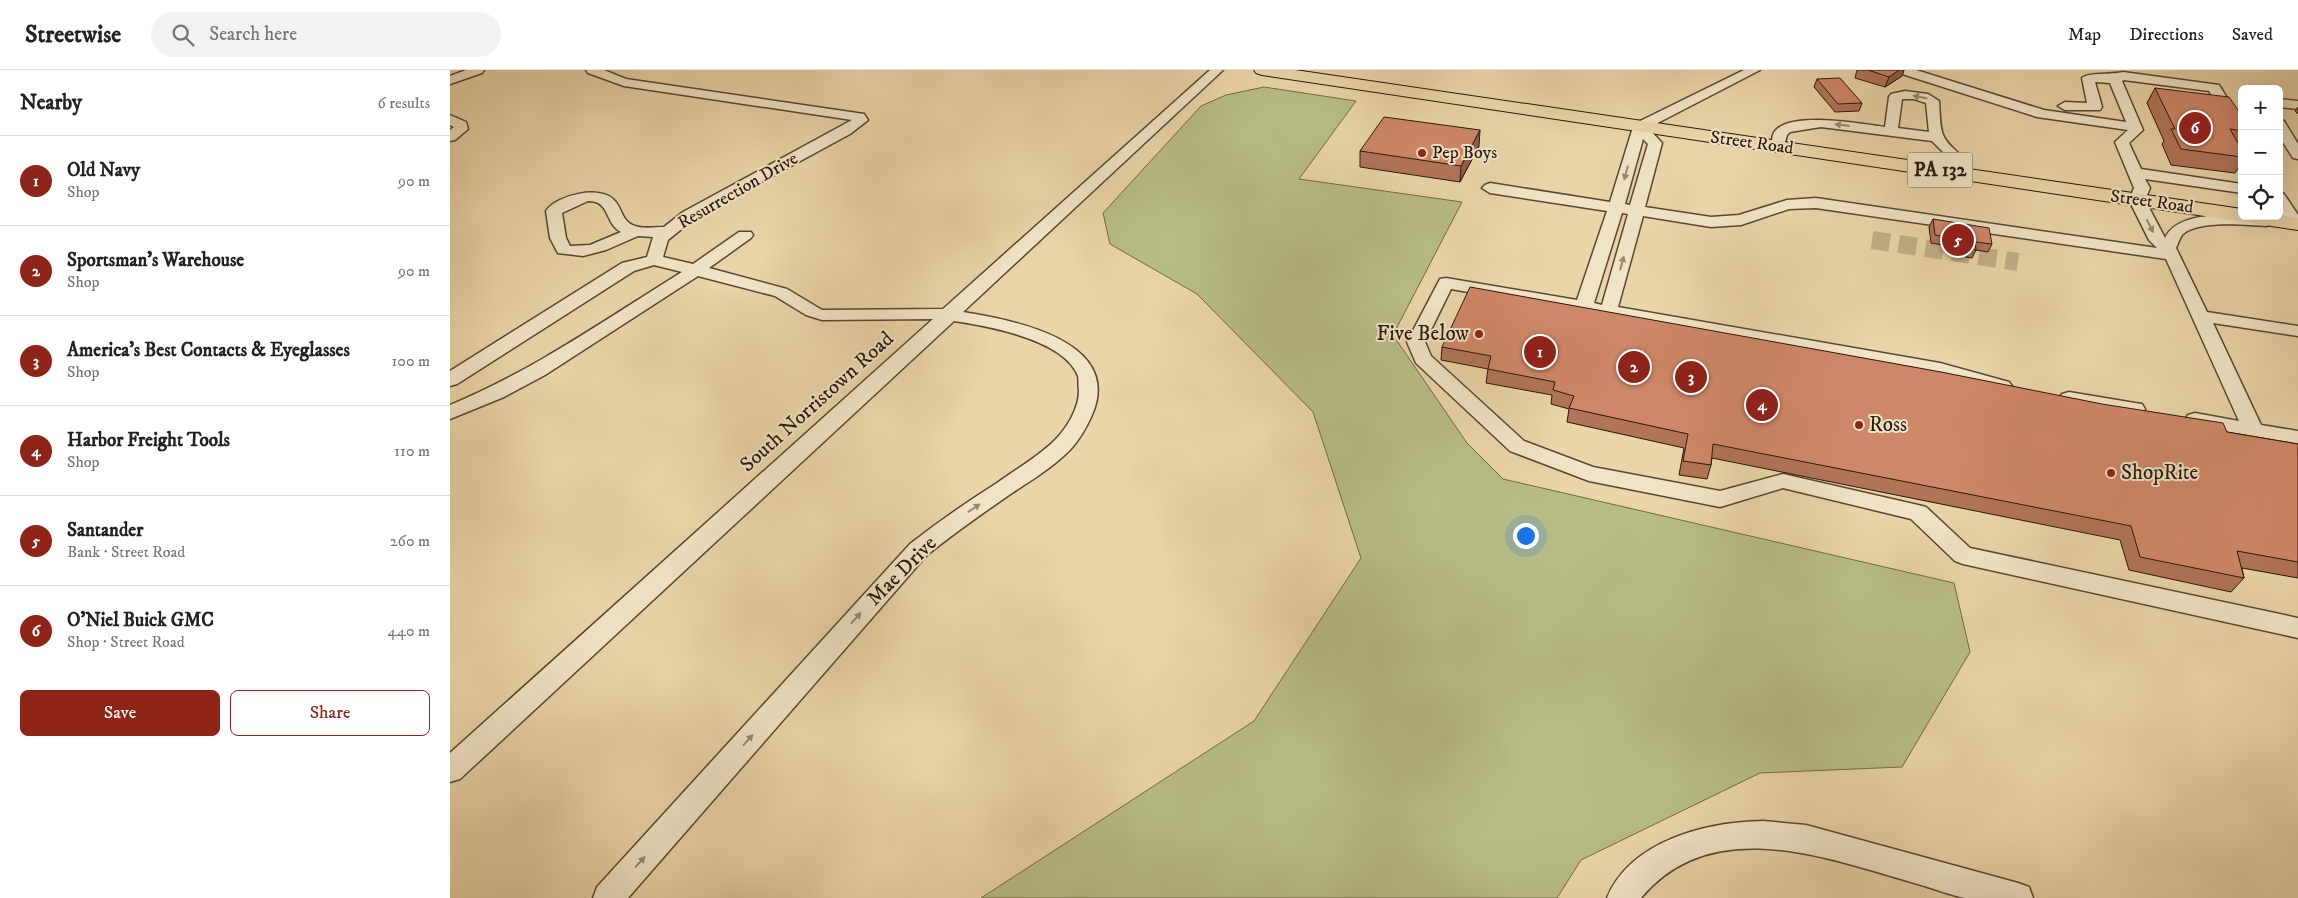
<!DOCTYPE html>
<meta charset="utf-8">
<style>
:root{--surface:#fff;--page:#f2f2f2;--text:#222;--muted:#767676;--line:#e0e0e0;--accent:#8f2418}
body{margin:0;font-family:"IM FELL DW Pica",serif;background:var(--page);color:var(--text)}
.controls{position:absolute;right:15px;top:15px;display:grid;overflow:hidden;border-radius:8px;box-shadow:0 5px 20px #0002}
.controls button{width:45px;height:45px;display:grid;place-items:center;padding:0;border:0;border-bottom:1px solid var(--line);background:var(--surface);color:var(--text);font:25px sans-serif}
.you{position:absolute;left:1075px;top:465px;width:18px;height:18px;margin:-12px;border:4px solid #fff;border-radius:50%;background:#1a73e8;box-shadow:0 0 0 8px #1a73e833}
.badge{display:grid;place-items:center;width:32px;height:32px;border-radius:50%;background:var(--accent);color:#fff;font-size:16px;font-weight:700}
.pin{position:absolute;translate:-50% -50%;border:2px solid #fff;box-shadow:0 1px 5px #0006}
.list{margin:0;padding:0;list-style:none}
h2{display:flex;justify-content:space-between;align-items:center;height:65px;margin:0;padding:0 20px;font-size:21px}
h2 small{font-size:16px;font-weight:400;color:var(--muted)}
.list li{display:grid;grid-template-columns:32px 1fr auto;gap:15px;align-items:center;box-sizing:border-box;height:90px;padding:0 20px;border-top:1px solid var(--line)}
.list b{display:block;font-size:19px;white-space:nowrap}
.list p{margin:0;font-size:16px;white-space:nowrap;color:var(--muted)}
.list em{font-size:16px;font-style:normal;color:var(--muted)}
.actions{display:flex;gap:10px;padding:15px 20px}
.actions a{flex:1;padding:11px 0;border:1px solid var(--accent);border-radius:8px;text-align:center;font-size:18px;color:var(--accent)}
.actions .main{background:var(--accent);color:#fff}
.icon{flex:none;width:28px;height:28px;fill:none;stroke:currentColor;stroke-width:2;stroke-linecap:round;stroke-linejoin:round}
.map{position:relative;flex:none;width:1848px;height:828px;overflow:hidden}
header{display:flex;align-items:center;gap:30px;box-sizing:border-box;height:70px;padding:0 25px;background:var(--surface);border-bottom:1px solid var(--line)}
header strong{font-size:24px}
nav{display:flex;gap:28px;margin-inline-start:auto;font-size:18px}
.search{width:350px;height:45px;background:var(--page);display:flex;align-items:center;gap:12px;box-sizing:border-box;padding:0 18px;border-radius:28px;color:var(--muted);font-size:19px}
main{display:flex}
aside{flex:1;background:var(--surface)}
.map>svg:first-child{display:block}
</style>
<header>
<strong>Streetwise</strong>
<div class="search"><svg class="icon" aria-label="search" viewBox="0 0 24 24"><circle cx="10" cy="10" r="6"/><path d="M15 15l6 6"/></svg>Search here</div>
<nav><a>Map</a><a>Directions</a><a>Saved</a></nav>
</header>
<main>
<aside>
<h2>Nearby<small>6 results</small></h2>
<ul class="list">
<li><span class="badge">1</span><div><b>Old Navy</b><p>Shop</p></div><em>90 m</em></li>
<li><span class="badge">2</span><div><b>Sportsman's Warehouse</b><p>Shop</p></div><em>90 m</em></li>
<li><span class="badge">3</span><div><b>America's Best Contacts &amp; Eyeglasses</b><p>Shop</p></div><em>100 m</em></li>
<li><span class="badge">4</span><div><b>Harbor Freight Tools</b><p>Shop</p></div><em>110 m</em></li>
<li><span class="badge">5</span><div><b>Santander</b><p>Bank · Street Road</p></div><em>260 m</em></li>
<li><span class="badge">6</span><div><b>O'Niel Buick GMC</b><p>Shop · Street Road</p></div><em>440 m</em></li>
</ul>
<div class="actions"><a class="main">Save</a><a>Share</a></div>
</aside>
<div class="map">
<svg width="1848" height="828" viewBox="0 0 1848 828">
<rect width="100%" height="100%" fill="#ead5a8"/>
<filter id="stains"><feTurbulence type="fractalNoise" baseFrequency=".004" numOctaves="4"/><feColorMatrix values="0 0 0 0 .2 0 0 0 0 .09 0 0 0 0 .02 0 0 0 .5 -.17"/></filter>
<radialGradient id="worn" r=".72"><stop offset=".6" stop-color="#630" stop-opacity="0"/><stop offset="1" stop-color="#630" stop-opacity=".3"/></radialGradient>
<path fill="#b8bd86" stroke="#716a48" d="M 814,17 L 906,31 L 849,109 L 1012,132 L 943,265 L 1017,373 L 1053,409 L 1504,513 L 1520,582 L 1452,697 L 1310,703 L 1131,790 L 1107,828 L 531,828 L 804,651 L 911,488 L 863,342 L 747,224 L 660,174 L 653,143 L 751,36 L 776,25 Z"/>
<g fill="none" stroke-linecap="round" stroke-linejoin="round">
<path stroke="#c4af89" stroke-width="18" stroke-dasharray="18 9" stroke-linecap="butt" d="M 1422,170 L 1568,192"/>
<g stroke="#5a4732" stroke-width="3">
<path id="minor" d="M 16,0 L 34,0 L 32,3 L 0,14 L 0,6 Z
M 136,0 L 154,0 L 176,9 L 414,44 L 418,50 L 400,64 L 245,148 L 218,170 L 213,187 L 243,194 L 289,162 L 301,162 L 303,165 L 301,168 L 259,198 L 337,219 L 372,240 L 493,239 L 760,0 L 773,0 L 513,242 C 564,250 674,271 642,345 C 636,358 630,369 620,380 C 603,397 582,410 562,423 C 533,443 504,463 476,486 L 178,828 L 143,828 L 147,817 L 460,474 C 488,452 517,432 547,413 C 566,399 588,387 605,370 C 617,358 629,338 629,321 C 628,316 629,310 628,306 C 614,269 537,256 504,251 L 10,709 L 0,712 L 0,683 L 483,249 L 372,250 L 356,245 L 325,226 L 248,206 L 95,305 L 54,327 L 0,349 L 0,335 C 83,301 156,249 232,202 L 204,195 L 184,201 L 7,314 L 0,316 L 0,301 L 172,193 L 197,187 L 203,167 L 188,166 L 156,180 L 133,186 L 108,183 L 100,168 L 96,141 C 107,125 150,115 164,130 C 171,137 172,148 179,153 C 188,160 204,157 214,157 L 233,142 L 402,50 L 174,16 L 138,3 ZM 138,131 C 161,131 154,153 171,162 L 140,175 L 120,176 L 116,168 L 112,143 Z
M 1294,0 L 1310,0 L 1198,58 L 1212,73 L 1195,137 L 1261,147 L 1289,145 L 1337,130 L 1366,128 L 1707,178 L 1699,170 L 1679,130 L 1684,118 L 1665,72 L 1678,60 L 1587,47 L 1449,3 L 1447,0 L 1466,0 L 1594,40 L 1676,52 L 1660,13 L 1645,12 L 1652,37 L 1650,40 L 1615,40 L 1608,36 L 1615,32 L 1637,33 L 1632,8 C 1638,2 1662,5 1673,2 L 1769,15 L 1792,52 L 1792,68 L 1785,64 L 1759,21 L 1674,10 L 1672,11 L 1693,60 L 1679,73 L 1691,99 L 1792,114 L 1792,123 L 1695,109 L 1700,118 L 1695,130 L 1715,168 C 1729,138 1789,146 1816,146 L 1822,148 L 1824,151 L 1822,154 L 1816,156 C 1796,155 1749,150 1733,164 C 1730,167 1728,174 1726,178 L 1757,242 L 1848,256 L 1848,266 L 1763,253 L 1811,355 L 1848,361 L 1848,375 L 1738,355 L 1735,350 L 1738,345 L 1745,343 L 1789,351 L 1716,189 L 1366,138 L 1339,139 L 1291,155 L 1261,157 L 1193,146 L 1168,237 L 1490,293 L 1559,312 L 1562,316 L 1559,320 L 1552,322 L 1489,305 L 1001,219 L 975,272 L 981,286 L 1074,371 L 1143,397 L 1270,421 L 1333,404 L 1468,435 L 1476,437 L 1520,478 L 1848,548 L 1848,568 L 1513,494 L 1505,491 L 1461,449 L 1333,418 L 1270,437 L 1139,411 L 1060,381 L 966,293 L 957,272 L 990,209 L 996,208 L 1127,230 L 1157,141 L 1040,123 L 1032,118 L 1035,115 L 1040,113 L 1160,132 L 1184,54 ZM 1193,69 L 1198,74 L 1180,135 L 1175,134 ZM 1172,143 L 1178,144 L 1152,235 L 1144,233 Z
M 1455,21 L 1478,24 L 1489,31 C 1490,41 1489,58 1494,67 C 1503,83 1513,79 1515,103 L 1513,106 L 1503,106 L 1496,85 L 1482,71 L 1371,57 L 1340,62 L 1337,65 L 1333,79 L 1328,80 L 1321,76 C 1322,71 1322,65 1325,61 C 1342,41 1411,54 1435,57 L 1439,27 L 1441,24 ZM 1452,29 L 1464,29 L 1476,33 L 1479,62 L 1448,58 Z
M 1829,29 L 1848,31 L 1848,39 L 1829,37 Z
M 0,45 L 16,52 L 18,59 L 5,70 L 0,71 L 0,60 L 4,57 L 0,55 Z
M 1829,50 L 1834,51 L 1848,74 L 1848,89 L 1843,88 L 1829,66 Z
M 1829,122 L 1834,124 L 1848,145 L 1848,157 L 1839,156 L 1829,140 Z
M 1619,322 L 1685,333 L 1692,334 L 1695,339 L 1692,344 L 1685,345 L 1612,332 L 1609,328 L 1612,324 Z
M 1313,751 L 1356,755 L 1568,813 L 1579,817 L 1583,828 C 1561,828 1536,828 1515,828 C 1500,825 1485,819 1471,815 C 1382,790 1263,741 1191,828 L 1157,828 C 1181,770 1257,752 1313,751 Z"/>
</g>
<g stroke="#2a180b" stroke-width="2">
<path id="major" d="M 804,0 L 845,0 L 1792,139 L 1792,146 L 1829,145 L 1848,148 L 1848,160 L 812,5 L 806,3 Z"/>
</g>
<use href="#minor" fill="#f1e4c6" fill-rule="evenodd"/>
<use href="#major" fill="#ead5a8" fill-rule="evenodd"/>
</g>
<path fill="#b17459" stroke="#2a180b" d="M 1407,0 L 1454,0 L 1452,6 L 1435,17 L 1405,8 Z
M 1367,9 L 1412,33 L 1409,41 L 1385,42 L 1364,17 Z
M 1705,18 L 1792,46 L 1792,78 L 1790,77 L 1792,80 L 1792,93 L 1785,103 L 1721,95 L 1712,74 L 1714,71 L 1697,33 Z
M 1848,37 L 1848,44 L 1845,41 Z
M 1029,76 L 1010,112 L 910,97 L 910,81 Z
M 1483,149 L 1542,174 L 1538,182 L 1526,180 L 1522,188 L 1499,184 L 1498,176 L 1481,173 L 1479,157 Z
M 992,277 L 1777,362 L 1848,374 L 1848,508 L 1792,498 L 1794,508 L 1781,522 L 1679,500 L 1670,470 L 1262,388 L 1261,395 L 1257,409 L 1229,405 L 1234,378 L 1117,352 L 1119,339 L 1101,334 L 1102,325 L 1036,313 L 1038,299 L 991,290 Z"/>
<path fill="#905e49" stroke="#2a180b" d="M 1449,0 L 1454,0 L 1452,6 L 1435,17 L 1439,7 Z
M 1030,60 L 1029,76 L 1010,112 L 1011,96 Z"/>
<path fill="#ce8768" stroke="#2a180b" d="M 1418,0 L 1449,0 L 1439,7 Z
M 1390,8 L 1412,33 L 1388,34 L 1367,9 Z
M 1705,18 L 1779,27 L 1792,46 L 1792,61 L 1780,59 L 1792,80 L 1792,87 L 1731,79 L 1721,59 L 1725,59 Z
M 934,47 L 1030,60 L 1011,96 L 910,81 Z
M 1483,149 L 1539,158 L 1542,174 L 1525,172 L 1526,180 L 1502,176 L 1501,168 L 1485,165 Z
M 1020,217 L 1491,302 L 1652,334 L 1773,353 L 1777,362 L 1848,374 L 1848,492 L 1787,481 L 1794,508 L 1690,487 L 1681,456 L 1263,374 L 1261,395 L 1233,391 L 1238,364 L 1119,338 L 1124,326 L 1103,320 L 1105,312 L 1038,299 L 1041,286 L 992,277 Z"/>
<defs><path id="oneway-solid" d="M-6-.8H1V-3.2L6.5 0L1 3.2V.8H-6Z" transform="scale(1.25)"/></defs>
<g fill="#978872">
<use href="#oneway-solid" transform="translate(1470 27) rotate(-169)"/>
<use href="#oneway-solid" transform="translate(1392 55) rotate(-173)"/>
<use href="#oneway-solid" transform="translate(1176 103) rotate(105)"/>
<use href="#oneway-solid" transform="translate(1700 156) rotate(63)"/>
<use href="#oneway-solid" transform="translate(1172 193) rotate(-75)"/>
<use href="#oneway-solid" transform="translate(524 438) rotate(-34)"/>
<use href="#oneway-solid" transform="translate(406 548) rotate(-48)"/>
<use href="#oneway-solid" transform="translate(298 670) rotate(-48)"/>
<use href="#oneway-solid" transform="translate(190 792) rotate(-48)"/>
</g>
<g fill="#8f2418" stroke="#f1e4c6" stroke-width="2">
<circle cx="972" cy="83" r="5"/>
<circle cx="1029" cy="264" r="5"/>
<circle cx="1409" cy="355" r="5"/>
<circle cx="1661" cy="403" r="5"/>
</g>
<g text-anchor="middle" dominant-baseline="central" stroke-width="4" stroke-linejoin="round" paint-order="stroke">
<g font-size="18" fill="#2a180b" stroke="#f1e4c6">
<text transform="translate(1302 73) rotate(8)">Street Road</text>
<text transform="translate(288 121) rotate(-30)">Resurrection Drive</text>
<text transform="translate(1702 132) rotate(8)">Street Road</text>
</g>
<g font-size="18" fill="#2a180b" stroke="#f1e4c6" text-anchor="start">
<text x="982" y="83">Pep Boys</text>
</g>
<rect fill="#f1e4c6" stroke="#665543" stroke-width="1" x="1457.5" y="82.5" width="65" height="35" rx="4"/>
<g font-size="20" font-weight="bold" fill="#2a180b">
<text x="1490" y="100">PA 132</text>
</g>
<g font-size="21" fill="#2a180b" stroke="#f1e4c6" text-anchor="start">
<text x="1019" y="264" text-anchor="end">Five Below</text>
<text x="1419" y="355">Ross</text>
<text x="1671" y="403">ShopRite</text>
</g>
<g font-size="21" fill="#2a180b" stroke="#f1e4c6">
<text transform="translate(367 332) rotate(-42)">South Norristown Road</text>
<text transform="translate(452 501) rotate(-45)">Mae Drive</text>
</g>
</g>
<rect width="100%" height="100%" filter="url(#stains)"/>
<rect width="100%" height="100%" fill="url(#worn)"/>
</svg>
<div class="controls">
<button>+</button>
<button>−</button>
<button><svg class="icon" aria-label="locate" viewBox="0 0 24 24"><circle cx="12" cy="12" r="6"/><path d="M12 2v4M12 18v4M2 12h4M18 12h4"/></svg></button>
</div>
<div class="you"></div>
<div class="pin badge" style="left:1090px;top:282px">1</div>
<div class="pin badge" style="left:1184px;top:297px">2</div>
<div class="pin badge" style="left:1241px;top:307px">3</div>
<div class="pin badge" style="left:1312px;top:335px">4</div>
<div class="pin badge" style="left:1508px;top:170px">5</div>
<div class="pin badge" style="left:1745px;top:58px">6</div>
</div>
</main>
